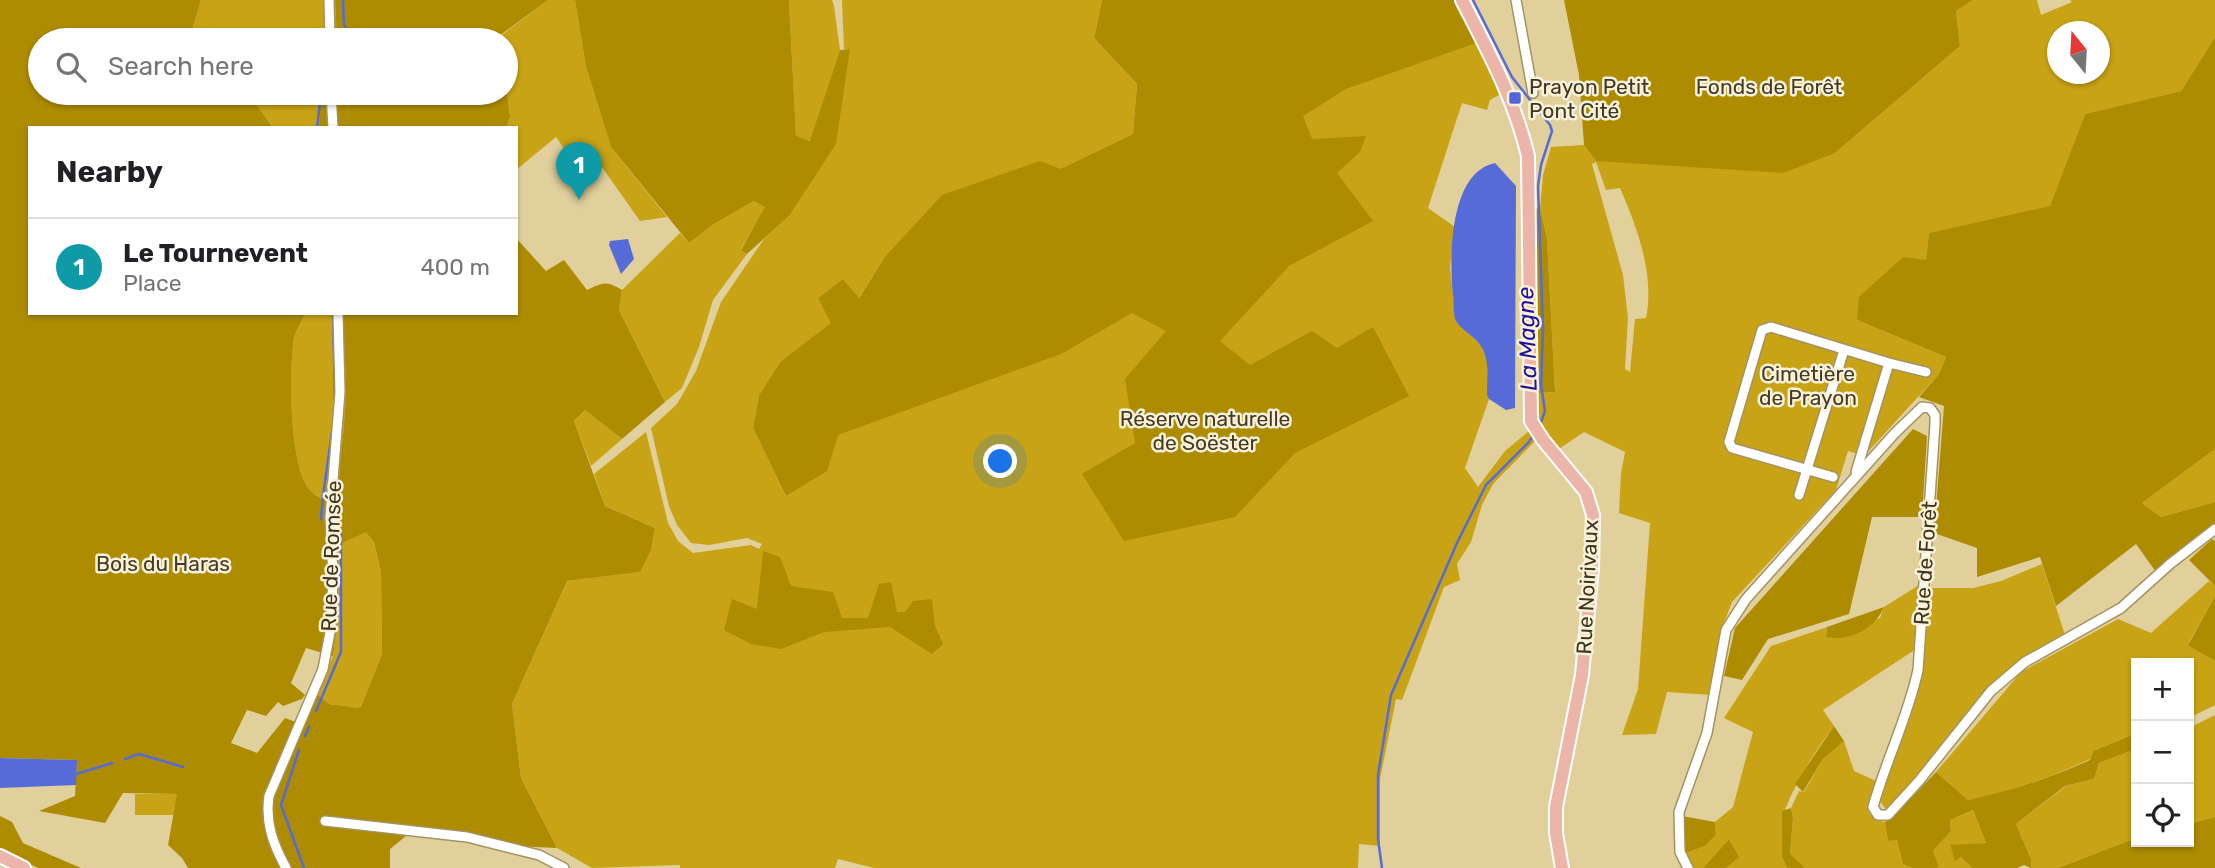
<!DOCTYPE html>
<meta charset="utf-8">
<style>
:root{--surface:#fff;--page:#f6f6f6;--text:#202124;--muted:#757577;--line:#e0e0e0;--accent:#111827}
body{margin:0;font-family:Rubik,sans-serif;background:var(--page);color:var(--text)}
.controls{position:absolute;right:21px;bottom:21px;display:grid;overflow:hidden;border-radius:0px;box-shadow:0 2px 5px #0004}
.controls button{width:63px;height:63px;display:grid;place-items:center;padding:0;border:0;border-bottom:2px solid var(--line);background:var(--surface);color:var(--text);font:35px sans-serif}
.compass{position:absolute;left:2047px;top:21px;width:63px;height:63px;border-radius:50%;background:var(--surface);box-shadow:0 2px 5px #0004;rotate:342deg}
.you{position:absolute;left:1001px;top:462px;width:24px;height:24px;margin:-18px;border:5px solid #fff;border-radius:50%;background:#1a73e8;box-shadow:0 0 0 10px #1a73e833}
.badge{display:grid;place-items:center;width:46px;height:46px;border-radius:50%;background:var(--accent);color:#fff;font-size:23px;font-weight:700}
.pin{position:absolute;translate:-50% -58px;filter:drop-shadow(0 2px 4px #0008)}
.pin::after{content:'';position:absolute;top:37px;width:24px;height:21px;background:inherit;clip-path:polygon(0 0,100% 0,50% 100%)}
.list{margin:0;padding:0;list-style:none}
h2{display:flex;justify-content:space-between;align-items:center;height:91px;margin:0;padding:0 28px;font-size:30px}
h2 small{font-size:23px;font-weight:400;color:var(--muted)}
.list li{display:grid;grid-template-columns:46px 1fr auto;gap:21px;align-items:center;box-sizing:border-box;height:98px;padding:0 28px;border-top:2px solid var(--line)}
.list b{display:block;font-size:26px;white-space:nowrap}
.list p{margin:0;font-size:23px;white-space:nowrap;color:var(--muted)}
.list em{font-size:23px;font-style:normal;color:var(--muted)}
.icon{flex:none;width:38px;height:38px;fill:none;stroke:currentColor;stroke-width:2;stroke-linecap:round;stroke-linejoin:round}
.map{position:relative;flex:none;width:2215px;height:868px;overflow:hidden}
.search{position:absolute;background:var(--surface);box-shadow:0 2px 5px #0004;left:28px;top:28px;width:490px;height:77px;display:flex;align-items:center;gap:18px;box-sizing:border-box;padding:0 24px;border-radius:38px;color:var(--muted);font-size:26px}
.panel{position:absolute;background:var(--surface);box-shadow:0 2px 5px #0004;left:28px;top:126px;width:490px;height:189px;border-radius:0px}
.map>svg:first-child{display:block}
</style>
<div class="map">
<svg width="2215" height="868" viewBox="0 0 2215 868">
<rect width="100%" height="100%" fill="#e1d09c"/>
<path fill="#c8a316" fill-rule="evenodd" d="M 201,0 L 335,0 L 337,40 L 189,40 Z
M 548,0 L 575,0 L 586,67 L 611,147 L 667,217 L 640,221 L 592,153 L 574,163 L 556,137 L 516,170 L 516,128 L 506,128 L 510,117 L 506,84 L 506,40 L 500,40 L 499,37 Z
M 789,0 L 832,0 L 834,6 L 840,50 L 811,141 L 796,137 Z
M 842,0 L 1102,0 L 1094,38 L 1137,84 L 1133,134 L 884,258 L 858,299 L 843,279 L 818,298 L 832,323 L 780,362 L 759,395 L 753,428 L 786,496 L 896,323 L 1154,120 L 1476,43 L 1501,94 L 1490,100 L 1487,110 L 1462,103 L 1428,208 L 1455,227 L 1450,267 L 1456,321 L 1481,345 L 1487,359 L 1489,399 L 1465,468 L 1478,487 L 1505,451 L 1529,431 L 1536,440 L 1493,484 L 1482,505 L 1471,542 L 1457,564 L 1460,580 L 1444,587 L 1402,700 L 1396,699 L 1380,779 L 1380,846 L 1359,844 L 1358,868 L 874,868 L 838,859 L 835,868 L 680,868 L 680,865 L 592,868 L 557,848 L 521,778 L 512,704 L 567,581 L 639,572 L 651,550 L 655,528 L 605,506 L 594,474 L 646,432 L 668,523 L 678,541 L 693,553 L 751,545 L 759,549 L 762,544 L 747,538 L 709,545 L 691,543 L 677,525 L 669,506 L 651,428 L 677,404 L 696,371 L 721,302 L 764,239 L 789,216 L 850,50 L 844,49 Z
M 1973,0 L 2037,0 L 2041,15 L 2072,2 L 2070,0 L 2215,0 L 2215,37 L 2181,91 L 2085,114 L 2050,207 L 1929,233 L 1926,261 L 1857,320 L 1946,357 L 1939,374 L 1864,456 L 1848,451 L 1836,490 L 1732,602 L 1719,636 L 1711,695 L 1667,692 L 1656,734 L 1622,735 L 1638,689 L 1650,523 L 1619,513 L 1621,473 L 1625,452 L 1584,432 L 1559,449 L 1536,419 L 1537,393 L 1555,392 L 1547,238 L 1540,209 L 1543,175 L 1551,147 L 1584,145 L 1596,161 L 1835,153 L 1960,46 L 1956,11 ZM 2058,32 L 2100,32 L 2100,74 L 2058,74 ZM 1596,162 L 1606,190 L 1620,188 C 1637,227 1655,275 1646,318 L 1635,319 L 1630,372 L 1625,369 L 1628,318 L 1623,275 L 1592,164 Z
M 219,93 L 320,93 L 319,128 L 273,128 L 250,95 L 224,101 Z
M 754,201 L 766,207 L 741,249 L 747,254 L 713,300 L 699,347 L 682,388 L 665,402 L 619,310 L 622,290 L 680,233 L 689,243 L 714,224 Z
M 305,313 L 332,313 C 336,328 343,345 345,361 C 349,408 339,455 338,503 C 328,500 316,498 309,489 C 289,464 289,370 294,338 C 296,330 302,321 305,313 Z
M 585,410 L 622,439 L 591,466 L 574,421 Z
M 2215,449 L 2215,502 L 2161,517 L 2142,503 Z
M 366,531 L 374,542 L 381,572 L 382,654 L 361,707 C 350,709 342,704 331,705 L 317,694 L 333,656 L 339,614 L 338,545 Z
M 2042,564 L 2065,635 L 2027,655 L 1993,686 L 1892,808 L 1885,808 L 1880,801 L 1882,786 L 1916,696 L 1924,664 L 1928,588 L 1973,588 L 2001,581 Z
M 2209,581 L 2215,586 L 2215,596 L 2188,644 L 2215,661 L 2215,705 L 2189,718 L 2189,663 L 2136,663 L 2136,737 L 2132,735 L 2093,751 L 2090,759 C 2050,778 2011,791 1968,800 L 1936,772 L 2021,672 L 2118,619 L 2151,633 Z
M 1919,585 L 1916,649 L 1823,710 L 1834,726 C 1814,753 1797,779 1785,810 L 1782,811 L 1782,857 L 1787,868 L 1726,868 L 1738,857 L 1729,839 L 1703,868 L 1692,868 L 1686,853 L 1705,846 L 1716,835 L 1715,822 L 1733,807 L 1753,732 L 1724,718 L 1771,646 L 1827,627 L 1826,637 L 1880,618 L 1884,607 Z
M 2215,715 L 2215,817 L 2189,824 L 2189,728 Z
M 1844,741 L 1854,771 L 1876,781 C 1869,799 1859,817 1885,822 L 1888,841 L 1897,839 L 1903,864 L 1912,868 L 1805,868 L 1790,855 L 1793,818 L 1791,808 L 1799,791 L 1804,792 L 1823,759 Z
M 2136,749 L 2136,838 L 2058,868 L 2031,868 L 2031,859 L 2016,824 L 2066,786 L 2094,779 L 2099,763 Z
M 135,794 L 177,794 L 177,815 L 135,815 Z
M 1973,810 L 1986,843 L 1950,846 L 1956,860 L 1961,857 L 1972,868 L 1936,868 L 1938,867 L 1933,851 L 1951,831 L 1950,820 Z"/>
<path fill="#ad8c01" fill-rule="evenodd" d="M 0,0 L 201,0 L 189,40 L 40,40 L 40,93 L 219,93 L 224,101 L 250,95 L 273,128 L 30,128 L 30,313 L 305,313 C 302,321 296,330 294,338 C 289,370 289,464 309,489 C 316,498 328,501 338,502 C 339,454 349,408 345,361 C 343,345 336,328 332,313 L 516,313 L 516,238 L 546,271 L 564,260 L 587,290 C 604,282 606,281 622,290 L 619,310 L 665,402 L 622,439 L 585,410 L 574,421 L 605,506 L 655,528 L 651,550 L 640,572 L 567,581 L 512,704 L 521,778 L 557,848 L 515,846 L 411,832 L 390,849 L 390,868 L 188,868 L 182,858 L 168,845 L 177,794 L 123,793 L 105,823 L 39,811 L 75,796 L 77,760 L 0,758 ZM 366,532 L 374,542 L 381,572 L 382,654 L 361,707 C 350,709 342,704 331,705 L 317,694 L 304,725 L 285,718 L 257,753 L 231,743 L 247,710 L 266,716 L 278,702 L 283,706 L 302,699 L 305,695 L 291,683 L 306,648 L 333,656 L 339,614 L 338,545 Z
M 335,0 L 548,0 L 499,36 L 500,40 L 337,40 Z
M 575,0 L 789,0 L 796,136 L 810,141 L 840,50 L 850,49 L 836,144 L 789,216 L 747,254 L 741,250 L 765,207 L 754,201 L 714,224 L 689,243 L 611,147 L 586,67 Z
M 1102,0 L 1455,0 L 1476,43 L 1346,89 L 1303,116 L 1312,139 L 1366,136 L 1360,152 L 1337,173 L 1373,221 L 1289,266 L 1220,341 L 1250,365 L 1312,331 L 1337,348 L 1373,327 L 1409,396 L 1295,453 L 1235,517 L 1124,541 L 1082,474 L 1135,443 L 1125,379 L 1166,331 L 1132,313 L 1061,354 L 838,435 L 827,471 L 786,496 L 753,428 L 759,395 L 780,362 L 831,323 L 818,298 L 843,279 L 859,298 L 884,258 L 942,195 L 1040,161 L 1061,169 L 1133,134 L 1137,84 L 1094,38 Z
M 1564,0 L 1973,0 L 1956,11 L 1960,46 L 1835,153 L 1783,173 L 1596,161 L 1584,145 L 1579,75 Z
M 2215,37 L 2215,449 L 2142,503 L 2161,517 L 2215,502 L 2215,526 L 2156,572 L 2136,544 L 2056,606 L 2040,557 L 1977,577 L 1977,548 L 1934,533 L 1944,406 L 1919,397 L 1939,374 L 1946,357 L 1857,320 L 1859,297 L 1903,257 L 1926,260 L 1929,233 L 2050,206 L 2085,114 L 2181,91 Z
M 506,84 L 510,117 L 506,128 L 319,128 L 320,93 L 506,93 Z
M 1533,208 L 1540,209 L 1547,238 L 1555,392 L 1537,393 Z
M 1913,429 L 1927,436 L 1922,517 L 1872,517 L 1849,614 L 1768,639 L 1742,680 L 1724,676 L 1735,628 Z
M 2212,539 L 2215,541 L 2215,586 L 2189,560 Z
M 763,551 L 780,557 L 791,586 L 833,592 L 842,618 L 868,618 L 879,584 L 891,582 L 897,612 L 905,612 L 913,601 L 932,599 L 935,626 L 943,644 L 932,654 L 890,627 L 824,632 L 781,649 L 751,644 L 724,630 L 732,599 L 757,609 Z
M 2215,596 L 2215,661 L 2188,645 Z
M 1884,607 C 1875,629 1849,642 1826,637 L 1827,627 Z
M 1834,726 L 1844,741 L 1823,759 L 1803,792 L 1795,784 Z
M 2132,735 L 2136,737 L 2136,749 L 2099,763 L 2094,779 L 2065,786 L 2016,824 L 2031,859 L 2031,868 L 2024,865 L 2017,868 L 1972,868 L 1961,857 L 1955,861 L 1950,845 L 1986,843 L 1973,810 L 1950,820 L 1951,831 L 1933,851 L 1939,867 L 1936,868 L 1912,868 L 1903,864 L 1897,840 L 1888,841 L 1885,822 L 1897,813 L 1936,772 L 1968,800 C 2011,791 2050,778 2090,760 L 2093,751 Z
M 1791,808 L 1793,818 L 1790,854 L 1805,868 L 1787,868 L 1782,857 L 1782,811 Z
M 0,816 L 12,822 L 23,843 L 81,868 L 38,868 L 0,850 Z
M 1682,816 L 1715,822 L 1716,835 L 1705,846 L 1686,853 Z
M 2215,817 L 2215,868 L 2058,868 L 2136,838 L 2136,842 L 2189,842 L 2189,824 Z
M 1729,839 L 1739,857 L 1726,868 L 1703,868 Z"/>
<path fill="#566bd8" d="M 1495,163 L 1516,186 L 1515,408 L 1506,410 L 1489,399 L 1487,395 C 1487,375 1491,355 1476,340 C 1470,334 1460,328 1456,321 C 1453,315 1454,302 1453,295 C 1449,259 1449,172 1495,163 Z
M 628,239 L 634,259 L 621,274 L 609,245 L 610,241 Z
M 0,758 L 77,760 L 76,785 L 0,788 Z"/>
<g fill="none" stroke-linecap="round" stroke-linejoin="round">
<path stroke="#566bd8" stroke-width="2.5" d="M 343,0 L 344,25 L 349,34 L 345,40
M 1473,0 L 1512,77 L 1550,125 L 1552,131 L 1541,165 L 1538,186 L 1543,329 L 1541,385 L 1545,411 L 1540,425
M 317,128 L 321,93
M 333,313 L 335,401
M 321,519 L 323,496 L 333,425
M 316,711 L 341,652 L 341,534
M 305,736 L 309,727
M 299,750 L 281,805 L 304,868
M 125,759 L 139,754 L 183,767
M 76,774 L 112,763
M 1382,868 L 1378,839 L 1378,775 L 1391,695 L 1457,543 L 1486,485 L 1529,442 L 1534,434"/>
<g stroke="#a39361" stroke-width="12">
<path id="minor" d="M 329,0 L 330,40
M 1516,0 L 1533,93
M 331,93 L 333,128
M 1856,472 L 1889,363
M 1833,477 L 1732,448 L 1729,442 L 1762,330 L 1771,327 L 1889,363 L 1926,372
M 1799,495 L 1844,350
M 325,821 L 467,837 L 539,855 L 564,868
M 286,868 C 273,844 265,823 269,796 L 323,669 L 331,627 L 333,575 L 330,517 L 340,392 L 338,313
M 1688,868 L 1680,852 L 1679,812 L 1707,733 L 1726,630 L 1746,599 L 1895,433 L 1922,407 L 1930,408 L 1935,415 L 1935,424 L 1918,670 C 1908,717 1886,760 1873,807 L 1878,815 L 1888,815 L 1919,781 L 1991,691 L 2025,662 L 2121,608 L 2170,564 L 2215,529"/>
</g>
<g stroke="#fff" stroke-width="16">
<path id="major" d="M 1462,0 C 1489,53 1514,98 1528,156 L 1531,421 L 1543,440 L 1586,492 L 1593,515 L 1592,569 L 1582,675 L 1556,807 L 1556,833 L 1562,868
M 0,856 L 24,868"/>
</g>
<use href="#minor" stroke="#fff" stroke-width="9"/>
<use href="#major" stroke="#ecb5aa" stroke-width="12"/>
</g>
<rect fill="#5166dc" stroke="#faf1d8" stroke-width="2.5" x="1508" y="91" width="14" height="14" rx="3.5"/>
<g text-anchor="middle" dominant-baseline="central" stroke-width="5" stroke-linejoin="round" paint-order="stroke">
<g font-size="21" fill="#3d3621" stroke="#faf1d8" text-anchor="start">
<text x="1529" y="86">Prayon Petit<tspan x="1529" dy="24">Pont Cité</tspan></text>
</g>
<g font-size="21" fill="#433b23" stroke="#faf1d8">
<text x="1769" y="86">Fonds de Forêt</text>
<text x="1808" y="373">Cimetière<tspan x="1808" dy="24">de Prayon</tspan></text>
<text x="1205" y="418">Réserve naturelle<tspan x="1205" dy="24">de Soëster</tspan></text>
<text x="163" y="563">Bois du Haras</text>
</g>
<g font-size="21" fill="#3d3621" stroke="#faf1d8">
<text transform="translate(331 556) rotate(-88)">Rue de Romsée</text>
<text transform="translate(1925 563) rotate(-86)">Rue de Forêt</text>
<text transform="translate(1587 587) rotate(-87)">Rue Noirivaux</text>
</g>
<g font-size="23" font-style="italic" fill="#1f1499" stroke="#faf1d8">
<text transform="translate(1527 339) rotate(-92)">La Magne</text>
</g>
</g>
</svg>
<div class="controls">
<button>+</button>
<button>−</button>
<button><svg class="icon" aria-label="locate" viewBox="0 0 24 24"><circle cx="12" cy="12" r="6"/><path d="M12 2v4M12 18v4M2 12h4M18 12h4"/></svg></button>
</div>
<svg class="compass" viewBox="-18 -18 36 36"><path d="M0-13l5 13h-10z" fill="#e53935"/><path d="M0 13l5-13h-10z" fill="#757577"/></svg>
<div class="you"></div>
<div class="pin badge" style="left:579px;top:200px;background:#0f9aa8">1</div>
<div class="search"><svg class="icon" aria-label="search" viewBox="0 0 24 24"><circle cx="10" cy="10" r="6"/><path d="M15 15l6 6"/></svg>Search here</div>
<section class="panel">
<h2>Nearby<small></small></h2>
<ul class="list">
<li><span class="badge" style="background:#0f9aa8">1</span><div><b>Le Tournevent</b><p>Place</p></div><em>400 m</em></li>
</ul>
</section>
</div>
